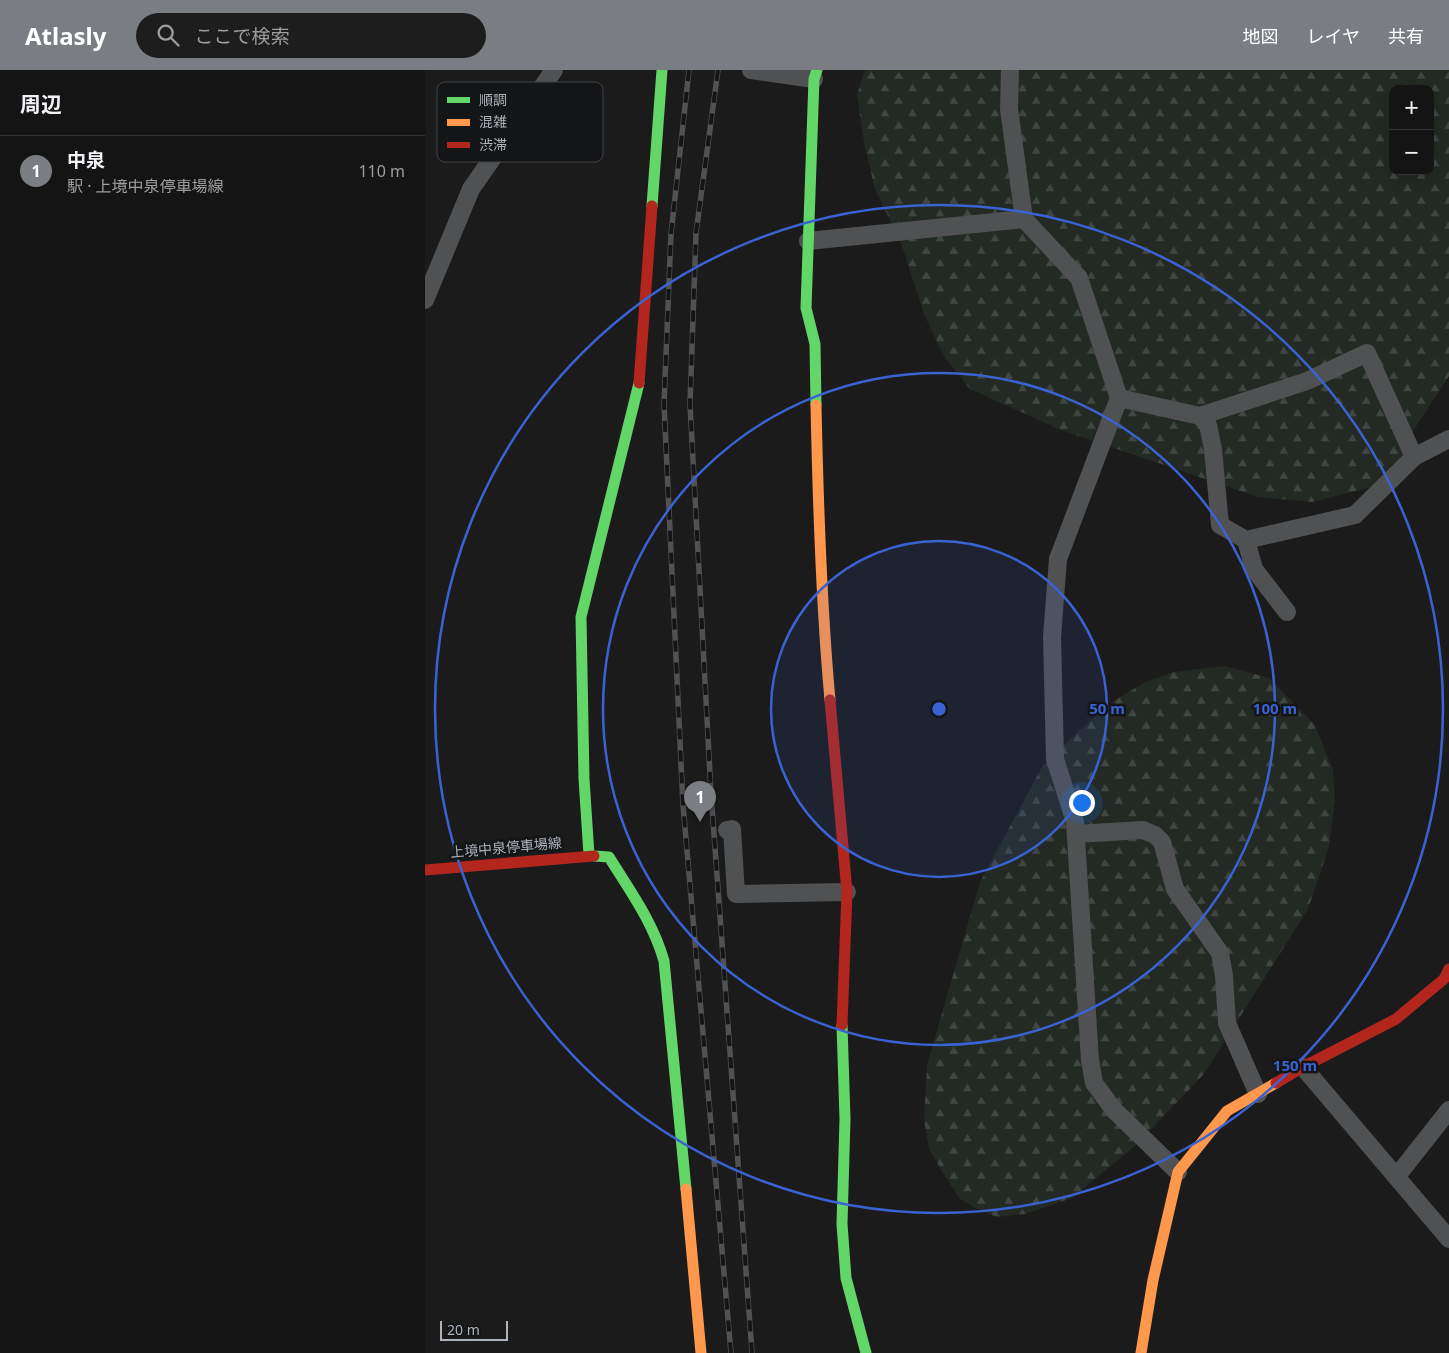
<!DOCTYPE html>
<html lang="ja">
<meta charset="utf-8">
<style>
:root{--surface:#141414;--page:#1d1d1d;--text:#f1f3f6;--muted:#9d9ea0;--line:#333334;--accent:#7a7e82}
body{margin:0;font-family:"Noto Sans","Noto Sans JP",sans-serif;background:var(--page);color:var(--text)}
.controls{position:absolute;right:15px;top:15px;display:grid;overflow:hidden;border-radius:10px;box-shadow:0 5px 20px #0002}
.controls button{width:45px;height:45px;display:grid;place-items:center;padding:0;border:0;border-bottom:1px solid var(--line);background:var(--surface);color:var(--text);font:25px sans-serif}
.scale{position:absolute;left:15px;bottom:12px;width:68px;box-sizing:border-box;padding-left:5px;border:2px solid #adb3ba;border-top:0;font-size:14px;line-height:18px;white-space:nowrap;color:#adb3ba;-webkit-text-stroke:4px #141517;paint-order:stroke}
.you{position:absolute;left:656px;top:732px;width:18px;height:18px;margin:-12px;border:4px solid #fff;border-radius:50%;background:#1a73e8;box-shadow:0 0 0 8px #1a73e833}
.badge{display:grid;place-items:center;width:32px;height:32px;border-radius:50%;background:var(--accent);color:#fff;font-size:16px;font-weight:700}
.pin{position:absolute;translate:-50% -41px;filter:drop-shadow(0 1px 2px #0008)}
.pin::after{content:'';position:absolute;top:26px;width:18px;height:15px;background:inherit;clip-path:polygon(0 0,100% 0,50% 100%)}
.list{margin:0;padding:0;list-style:none}
h2{display:flex;justify-content:space-between;align-items:center;height:65px;margin:0;padding:0 20px;font-size:21px}
h2 small{font-size:16px;font-weight:400;color:var(--muted)}
.list li{display:grid;grid-template-columns:32px 1fr auto;gap:15px;align-items:center;box-sizing:border-box;height:70px;padding:0 20px;border-top:1px solid var(--line)}
.list b{display:block;font-size:19px;white-space:nowrap}
.list p{margin:0;font-size:16px;white-space:nowrap;color:var(--muted)}
.list em{font-size:16px;font-style:normal;color:var(--muted)}
.icon{flex:none;width:28px;height:28px;fill:none;stroke:currentColor;stroke-width:2;stroke-linecap:round;stroke-linejoin:round}
.map{position:relative;flex:none;width:1024px;height:1283px;overflow:hidden}
header{display:flex;align-items:center;gap:30px;box-sizing:border-box;height:70px;padding:0 25px;background:var(--accent);color:#fff}
header strong{font-size:24px}
nav{display:flex;gap:28px;margin-inline-start:auto;font-size:18px}
.search{width:350px;height:45px;background:var(--page);display:flex;align-items:center;gap:12px;box-sizing:border-box;padding:0 18px;border-radius:28px;color:var(--muted);font-size:19px}
main{display:flex}
aside{flex:1;background:var(--surface)}
.map>svg:first-child{display:block}
</style>
<header>
<strong>Atlasly</strong>
<div class="search"><svg class="icon" aria-label="search" viewBox="0 0 24 24"><circle cx="10" cy="10" r="6"/><path d="M15 15l6 6"/></svg>ここで検索</div>
<nav><a>地図</a><a>レイヤ</a><a>共有</a></nav>
</header>
<main>
<aside>
<h2>周辺<small></small></h2>
<ul class="list">
<li><span class="badge">1</span><div><b>中泉</b><p>駅 · 上境中泉停車場線</p></div><em>110 m</em></li>
</ul>
</aside>
<div class="map">
<svg width="1024" height="1283" viewBox="0 0 1024 1283">
<defs>
<pattern id="forest-firs" width="22" height="20" patternUnits="userSpaceOnUse" patternTransform="scale(1.25)"><rect width="22" height="20" fill="#232923"/><path d="M5 1l3.5 6h-7zM16 11l3.5 6h-7z" fill="#404641"/></pattern>
</defs>
<rect width="100%" height="100%" fill="#1b1b1b"/>
<path fill="url(#forest-firs)" fill-rule="evenodd" d="M 440,0 L 1024,0 L 1024,306 L 990,358 L 971,399 L 955,415 L 887,432 L 833,427 L 636,360 L 545,319 L 518,285 L 499,244 L 476,173 L 450,119 L 439,72 L 432,25 ZM 968,19 L 1005,19 L 1005,101 L 968,101 Z
M 800,596 L 844,608 L 889,654 L 908,699 L 910,730 L 904,777 L 883,839 L 779,1004 L 710,1076 L 647,1128 L 600,1144 L 572,1147 L 552,1139 L 535,1129 L 518,1103 L 504,1079 L 499,1050 L 502,995 L 555,812 L 618,695 L 656,659 L 689,631 L 720,612 L 749,602 Z"/>
<g fill="none" stroke-linecap="round" stroke-linejoin="round">
<path stroke="#4f5153" stroke-width="18" d="M 326,0 L 389,9
M 585,0 L 584,39 L 599,149 L 654,208 L 694,328 L 633,489 L 627,567 L 630,689 L 650,752 L 665,990 L 669,1013 L 689,1040 L 753,1102
M 383,171 L 599,149
M 0,230 L 46,119 L 129,0
M 694,328 L 775,346 L 783,355 L 788,379 L 795,455 L 821,470 L 829,499 L 862,542
M 775,346 L 882,311 L 942,283 L 989,387
M 821,470 L 930,445 L 989,387 L 1024,369
M 302,760 L 307,759 L 311,824 L 422,822
M 651,764 L 718,760 L 730,765 L 737,772 L 750,819 L 795,883 L 799,906 L 802,953 L 833,1024
M 878,997 L 1024,1169
M 972,1106 L 1024,1040"/>
<path stroke="#63d668" stroke-width="11" d="M 227,136 L 237,0
M 391,335 L 390,274 L 381,238 L 389,9 L 392,0
M 164,785 L 159,709 L 156,547 L 214,313
M 169,786 L 184,787 C 205,821 228,852 239,891 L 261,1119
M 417,955 L 420,1049 L 417,1154 L 421,1208 L 441,1283"/>
<path stroke="#ff974d" stroke-width="11" d="M 391,335 C 393,433 396,532 405,630
M 261,1119 L 276,1283
M 716,1283 L 728,1210 L 753,1102 L 802,1041 L 851,1013"/>
<path stroke="#b3261e" stroke-width="11" d="M 214,313 L 227,136
M 405,630 L 422,822 L 417,955
M 0,800 L 169,786
M 851,1013 L 878,997 L 971,949 L 1019,909 L 1024,899"/>
<g stroke="#505152" stroke-width="5.5">
<path id="rail" d="M 264,0 L 246,164 L 239,334 L 258,735 L 306,1283
M 293,0 L 271,163 L 265,334 L 286,723 L 327,1283"/>
</g>
<use href="#rail" stroke="#141517" stroke-width="4" stroke-dasharray="11" stroke-linecap="butt"/>
</g>
<circle cx="514" cy="639" r="168" fill="#3a62d2" fill-opacity=".12"/>
<g fill="none" stroke="#3a62d2" stroke-width="2.5">
<circle cx="514" cy="639" r="168"/>
<circle cx="514" cy="639" r="336"/>
<circle cx="514" cy="639" r="504"/>
</g>
<g text-anchor="middle" dominant-baseline="central" stroke-width="5" stroke-linejoin="round" paint-order="stroke">
<g font-size="14" fill="#adb3ba" stroke="#141517">
<text transform="translate(81 777) rotate(-5)">上境中泉停車場線</text>
</g>
</g>
<rect x="12" y="12" width="166" height="80" rx="8" fill="#141517" stroke="#424448" stroke-width="1"/>
<rect x="22" y="27" width="23" height="6" fill="#63d668"/>
<rect x="22" y="49" width="23" height="7" fill="#ff974d"/>
<rect x="22" y="72" width="23" height="6" fill="#b3261e"/>
<g font-size="14" fill="#adb3ba">
<text x="54" y="35">順調</text>
<text x="54" y="57">混雑</text>
<text x="54" y="80">渋滞</text>
</g>
<circle cx="514" cy="639" r="8" fill="#3a62d2" stroke="#141517" stroke-width="2.5"/>
<g font-size="15" text-anchor="middle" font-weight="bold" fill="#3a62d2" stroke="#141517" stroke-width="5" stroke-linejoin="round" paint-order="stroke">
<text x="682" y="644">50 m</text>
<text x="850" y="644">100 m</text>
<text x="870" y="1001">150 m</text>
</g>
</svg>
<div class="controls">
<button>+</button>
<button>−</button>
</div>
<div class="scale">20 m</div>
<div class="you"></div>
<div class="pin badge" style="left:275px;top:752px">1</div>
</div>
</main>
